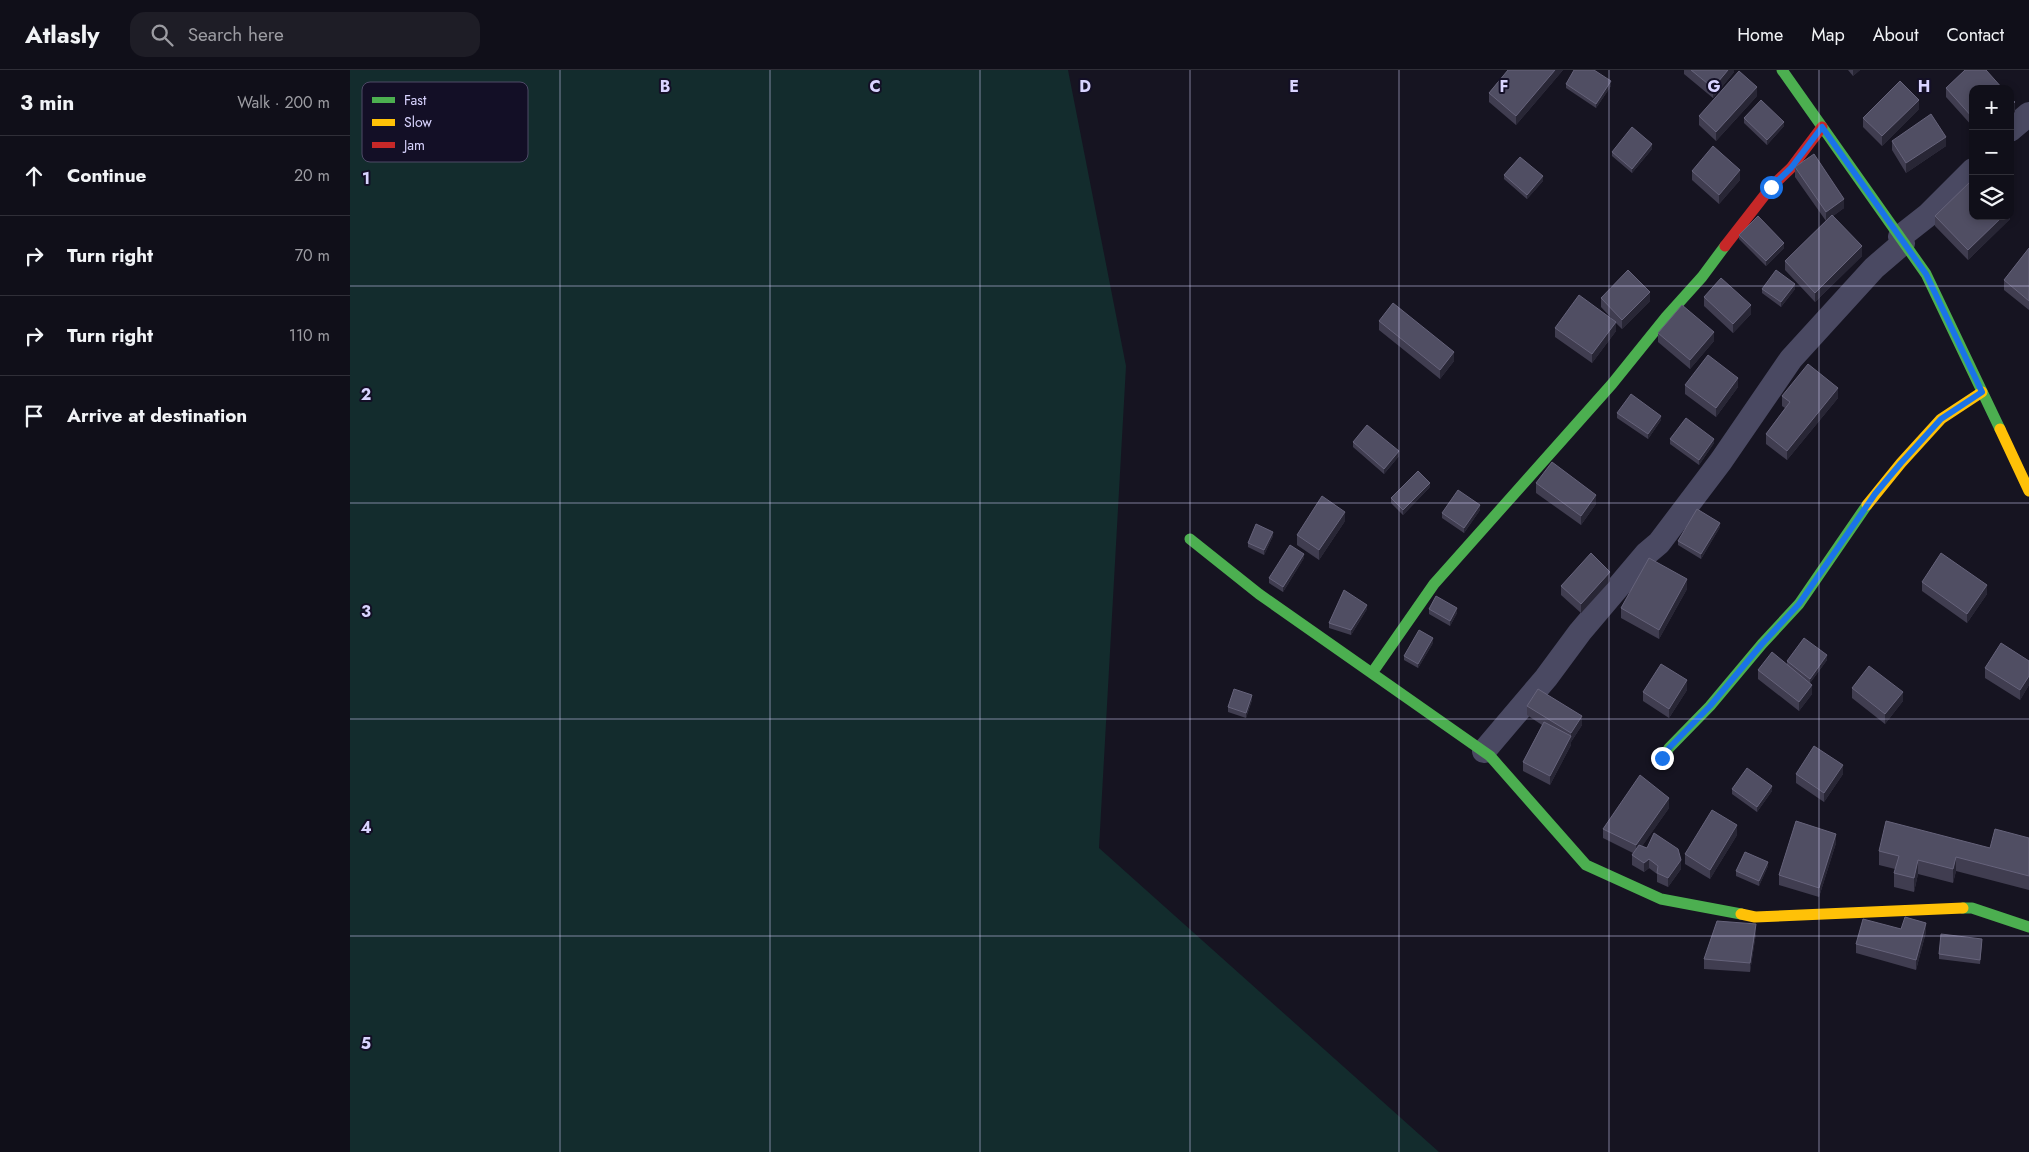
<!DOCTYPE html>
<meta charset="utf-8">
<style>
:root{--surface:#100f19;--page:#1e1d26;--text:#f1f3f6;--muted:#9c9ca2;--line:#302f38}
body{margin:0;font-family:Jost,sans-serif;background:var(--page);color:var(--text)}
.controls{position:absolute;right:15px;top:15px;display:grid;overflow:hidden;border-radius:10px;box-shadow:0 2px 8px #0003}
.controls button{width:45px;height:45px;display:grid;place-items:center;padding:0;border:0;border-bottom:1px solid var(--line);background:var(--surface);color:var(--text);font:25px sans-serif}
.stop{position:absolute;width:15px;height:15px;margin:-11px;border:4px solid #1a73e8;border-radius:50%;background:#fff}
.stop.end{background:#1a73e8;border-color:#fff;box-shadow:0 1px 5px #0008}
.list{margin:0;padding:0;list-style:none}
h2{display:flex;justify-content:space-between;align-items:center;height:65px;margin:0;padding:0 20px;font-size:21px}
h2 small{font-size:16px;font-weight:400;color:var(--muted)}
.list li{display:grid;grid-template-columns:32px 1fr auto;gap:15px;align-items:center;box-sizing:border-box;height:80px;padding:0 20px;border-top:1px solid var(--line)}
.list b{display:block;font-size:19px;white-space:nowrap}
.list em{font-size:16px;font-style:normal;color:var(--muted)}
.icon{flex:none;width:28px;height:28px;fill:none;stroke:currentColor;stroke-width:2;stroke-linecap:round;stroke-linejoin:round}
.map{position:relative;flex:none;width:1679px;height:1082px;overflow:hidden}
header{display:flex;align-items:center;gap:30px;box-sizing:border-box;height:70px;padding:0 25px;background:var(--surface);border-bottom:1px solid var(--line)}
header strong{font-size:24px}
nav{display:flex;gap:28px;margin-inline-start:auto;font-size:18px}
.search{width:350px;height:45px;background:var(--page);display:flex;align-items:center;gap:12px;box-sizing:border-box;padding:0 18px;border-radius:15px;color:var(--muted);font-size:19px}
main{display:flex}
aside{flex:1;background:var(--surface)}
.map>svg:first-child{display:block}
</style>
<header>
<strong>Atlasly</strong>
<div class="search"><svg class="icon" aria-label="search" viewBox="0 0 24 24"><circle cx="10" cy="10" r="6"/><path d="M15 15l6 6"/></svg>Search here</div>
<nav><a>Home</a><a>Map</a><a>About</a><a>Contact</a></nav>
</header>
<main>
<aside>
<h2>3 min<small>Walk · 200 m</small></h2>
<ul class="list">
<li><svg class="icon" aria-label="ahead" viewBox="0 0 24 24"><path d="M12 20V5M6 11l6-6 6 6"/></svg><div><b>Continue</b></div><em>20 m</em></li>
<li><svg class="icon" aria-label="right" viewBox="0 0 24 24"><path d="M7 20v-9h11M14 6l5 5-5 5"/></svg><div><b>Turn right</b></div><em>70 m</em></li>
<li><svg class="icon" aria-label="right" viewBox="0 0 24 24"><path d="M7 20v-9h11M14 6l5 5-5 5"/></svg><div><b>Turn right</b></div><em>110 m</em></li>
<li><svg class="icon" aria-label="arrive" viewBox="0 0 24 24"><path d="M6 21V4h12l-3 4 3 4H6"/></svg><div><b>Arrive at destination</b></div></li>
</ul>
</aside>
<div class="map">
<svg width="1679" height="1082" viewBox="0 0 1679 1082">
<rect width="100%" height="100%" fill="#161421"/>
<path fill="#132c2d" d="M 0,0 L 718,0 L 776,296 L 749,778 L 1089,1082 L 0,1082 Z"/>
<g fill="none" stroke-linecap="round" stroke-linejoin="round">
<path stroke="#4a4962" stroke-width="24" d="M 1660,60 L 1679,44
M 1550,167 L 1578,145 L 1623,100
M 1134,681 L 1196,608 L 1230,562 L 1296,484 L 1309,473 L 1371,391 L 1441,289 L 1524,198 L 1553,173"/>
<path stroke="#4caf50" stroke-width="11" d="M 1432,0 L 1576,204 L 1650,359
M 840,469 L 909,524 L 1140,686 L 1236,795 L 1311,829 L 1391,844
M 1022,603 L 1084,514 L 1262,314 L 1316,247 L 1352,207 L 1375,176
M 1313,688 L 1319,678 L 1360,636 L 1412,574 L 1449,534 L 1517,435
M 1613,838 L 1622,838 L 1679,857"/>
<path stroke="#ffc107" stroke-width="11" d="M 1650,359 L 1679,421
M 1517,435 L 1551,393 L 1591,349 L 1632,322
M 1391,844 L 1405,847 L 1613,838"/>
<path stroke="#c62828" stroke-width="11" d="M 1375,176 L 1421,117 L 1441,98 L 1472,57"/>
</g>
<path fill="#403d50" d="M 1158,0 L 1213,0 L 1166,55 L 1139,32 L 1139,23 Z
M 1334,0 L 1384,0 L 1384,2 L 1363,28 L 1334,4 Z
M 1498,0 L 1510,0 L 1503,6 Z
M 1216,14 L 1261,16 L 1246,38 L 1216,18 Z
M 1596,18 L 1623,19 L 1623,57 L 1596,27 Z
M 1407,26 L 1366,71 L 1349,55 L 1349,46 Z
M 1569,39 L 1532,76 L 1513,57 L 1513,48 Z
M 1394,48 L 1434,56 L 1417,75 L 1394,53 Z
M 1542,71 L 1596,76 L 1556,103 L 1542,80 Z
M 1302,79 L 1282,103 L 1262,86 L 1262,82 Z
M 1445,97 L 1494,138 L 1483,146 L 1512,186 L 1465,232 L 1435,200 L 1435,191 L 1476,151 L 1445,107 Z
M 1342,101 L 1390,110 L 1369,134 L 1342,110 Z
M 1154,105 L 1193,111 L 1177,129 L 1154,109 Z
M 1585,146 L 1660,146 L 1660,149 L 1618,190 L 1585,156 Z
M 1389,165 L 1434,178 L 1416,196 L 1389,169 Z
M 1679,178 L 1679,240 L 1654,220 L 1654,210 Z
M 1412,219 L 1445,219 L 1431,237 L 1412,223 Z
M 1354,227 L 1401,244 L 1383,263 L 1354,236 Z
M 1251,228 L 1300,231 L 1272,259 L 1266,253 L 1266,261 L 1242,293 L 1205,267 L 1205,258 L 1263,250 L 1251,237 Z
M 1029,251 L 1104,291 L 1090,309 L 1029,260 Z
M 1308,263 L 1364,271 L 1340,299 L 1308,272 Z
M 1335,315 L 1388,317 L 1366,347 L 1335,324 Z
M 1432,326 L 1488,328 L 1437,390 L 1416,374 L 1416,364 L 1435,338 L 1432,336 Z
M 1267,343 L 1311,350 L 1298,369 L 1267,348 Z
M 1320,369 L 1364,373 L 1349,395 L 1320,374 Z
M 1003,372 L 1049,386 L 1034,404 L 1003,377 Z
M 1186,413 L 1246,434 L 1231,455 L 1186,423 Z
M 1080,417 L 1053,445 L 1041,433 L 1041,428 Z
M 1130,440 L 1114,463 L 1092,448 L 1092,443 Z
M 995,451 L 969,490 L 947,475 L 947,465 Z
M 1370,457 L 1351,489 L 1328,475 L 1328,471 Z
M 923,466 L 914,485 L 898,477 L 898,473 Z
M 954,488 L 933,522 L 919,513 L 919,508 Z
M 1260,511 L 1231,543 L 1211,525 L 1211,516 Z
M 1572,512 L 1637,524 L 1617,553 L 1572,521 Z
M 1337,519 L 1309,569 L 1271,548 L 1271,538 Z
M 1017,539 L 1001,565 L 979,558 L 979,553 Z
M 1079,539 L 1107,543 L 1100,556 L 1079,544 Z
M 1083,573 L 1068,598 L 1054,590 L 1054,586 Z
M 1477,590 L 1460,613 L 1462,624 L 1449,641 L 1408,609 L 1408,600 L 1437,594 L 1437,591 Z
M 1679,591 L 1679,615 L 1670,630 L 1635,608 L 1635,598 Z
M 1502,618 L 1553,631 L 1535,654 L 1502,628 Z
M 1337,620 L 1319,648 L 1293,631 L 1293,622 Z
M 902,630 L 896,648 L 878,642 L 878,637 Z
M 1177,636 L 1232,655 L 1221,672 L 1221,675 L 1200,715 L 1173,701 L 1173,692 L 1192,655 L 1177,645 Z
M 1446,704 L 1493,704 L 1474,732 L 1446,713 Z
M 1382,719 L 1422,721 L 1407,742 L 1382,724 Z
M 1319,738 L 1292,776 L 1331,799 L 1318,817 L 1307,812 L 1307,804 L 1299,798 L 1294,802 L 1282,795 L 1282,785 L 1283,783 L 1253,768 L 1253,759 Z
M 1387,765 L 1360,809 L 1335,794 L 1335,784 Z
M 1679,768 L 1679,820 L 1606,801 L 1603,813 L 1568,804 L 1564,822 L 1544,817 L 1544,803 L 1545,799 L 1529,795 L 1529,781 L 1640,778 Z
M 1486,773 L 1469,827 L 1429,815 L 1429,805 Z
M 1418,796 L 1409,816 L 1386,806 L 1386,801 Z
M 1551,859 L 1576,862 L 1566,900 L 1506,883 L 1506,874 Z
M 1406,863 L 1400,902 L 1354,899 L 1354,889 Z
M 1632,874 L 1630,894 L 1589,889 L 1589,884 Z"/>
<path fill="#282635" d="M 1205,0 L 1213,0 L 1166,55 L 1166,46 Z
M 1378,0 L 1384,0 L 1384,2 L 1363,28 L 1363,18 Z
M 1503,0 L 1510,0 L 1503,6 Z
M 1261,11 L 1261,16 L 1246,38 L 1246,34 Z
M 1407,17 L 1407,26 L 1366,71 L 1366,62 Z
M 1569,30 L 1569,39 L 1532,76 L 1532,66 Z
M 1665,32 L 1665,42 L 1660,46 L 1660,37 Z
M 1434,52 L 1434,56 L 1417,75 L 1417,70 Z
M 1596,67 L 1596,76 L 1556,103 L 1556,93 Z
M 1302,74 L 1302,79 L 1282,103 L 1282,99 Z
M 1390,100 L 1390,110 L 1369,134 L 1369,125 Z
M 1193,106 L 1193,111 L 1177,129 L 1177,125 Z
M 1494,129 L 1494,138 L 1476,151 L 1476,142 Z
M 1653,146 L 1660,146 L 1660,149 L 1618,190 L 1618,180 Z
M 1434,173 L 1434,178 L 1416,196 L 1416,191 Z
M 1512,176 L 1512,186 L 1465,232 L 1465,223 Z
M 1445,214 L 1445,219 L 1431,237 L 1431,232 Z
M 1300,222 L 1300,231 L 1272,259 L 1272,250 Z
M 1401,235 L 1401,244 L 1383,263 L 1383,254 Z
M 1266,252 L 1266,261 L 1242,293 L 1242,284 Z
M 1364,262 L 1364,271 L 1340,299 L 1340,290 Z
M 1104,282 L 1104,291 L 1090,309 L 1090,300 Z
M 1388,308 L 1388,317 L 1366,347 L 1366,338 Z
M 1488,318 L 1488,328 L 1437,390 L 1437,381 Z
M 1311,346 L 1311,350 L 1298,369 L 1298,364 Z
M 1364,369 L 1364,373 L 1349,395 L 1349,390 Z
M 1049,381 L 1049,386 L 1034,404 L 1034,399 Z
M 1080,413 L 1080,417 L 1053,445 L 1053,440 Z
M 1246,425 L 1246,434 L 1231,455 L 1231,446 Z
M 1130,435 L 1130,440 L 1114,463 L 1114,458 Z
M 995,442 L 995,451 L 969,490 L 969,480 Z
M 1370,453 L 1370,457 L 1351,489 L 1351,484 Z
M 923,462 L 923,466 L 914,485 L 914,480 Z
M 954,484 L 954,488 L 933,522 L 933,517 Z
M 1260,502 L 1260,511 L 1231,543 L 1231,534 Z
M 1337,509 L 1337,519 L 1309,569 L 1309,560 Z
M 1637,515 L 1637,524 L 1617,553 L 1617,544 Z
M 1017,535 L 1017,539 L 1001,565 L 1001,560 Z
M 1107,538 L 1107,543 L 1100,556 L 1100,551 Z
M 1083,568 L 1083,573 L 1068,598 L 1068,594 Z
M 1477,585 L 1477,590 L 1460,613 L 1460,609 Z
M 1679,606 L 1679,615 L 1670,630 L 1670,620 Z
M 1337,610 L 1337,620 L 1319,648 L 1319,639 Z
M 1462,615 L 1462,624 L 1449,641 L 1449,632 Z
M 1553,622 L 1553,631 L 1535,654 L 1535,644 Z
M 902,625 L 902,630 L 896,648 L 896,643 Z
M 1232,646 L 1232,655 L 1221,672 L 1221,663 Z
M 1221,666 L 1221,675 L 1200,715 L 1200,706 Z
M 1493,695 L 1493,704 L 1474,732 L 1474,723 Z
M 1422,716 L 1422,721 L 1407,742 L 1407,737 Z
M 1319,728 L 1319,738 L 1286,785 L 1286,775 Z
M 1387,755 L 1387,765 L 1360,809 L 1360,800 Z
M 1486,764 L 1486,773 L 1469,827 L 1469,818 Z
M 1606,787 L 1606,801 L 1603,813 L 1603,799 Z
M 1299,789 L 1299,798 L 1294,802 L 1294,793 Z
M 1331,790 L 1331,799 L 1318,817 L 1318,808 Z
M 1568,790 L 1568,804 L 1564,822 L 1564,808 Z
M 1418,792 L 1418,796 L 1409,816 L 1409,811 Z
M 1576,853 L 1576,862 L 1566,900 L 1566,890 Z
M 1406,854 L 1406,863 L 1400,902 L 1400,893 Z"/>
<path fill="#504e63" stroke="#66637b" d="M 1158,0 L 1205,0 L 1166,46 L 1139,23 Z
M 1224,0 L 1244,0 L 1261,11 L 1246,34 L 1216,14 Z
M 1341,0 L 1378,0 L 1363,18 Z
M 1615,0 L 1636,0 L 1653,19 L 1623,19 L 1623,48 L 1596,18 Z
M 1389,1 L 1407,17 L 1366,62 L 1349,46 Z
M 1550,11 L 1569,30 L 1532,66 L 1513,48 Z
M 1660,27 L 1665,32 L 1660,37 Z
M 1411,30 L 1434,52 L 1417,70 L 1394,48 Z
M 1581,44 L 1596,67 L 1556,93 L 1542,71 Z
M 1282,57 L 1302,74 L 1282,99 L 1262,82 Z
M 1363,76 L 1390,100 L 1369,125 L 1342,101 Z
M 1464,84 L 1494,129 L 1476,142 L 1445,97 Z
M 1170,87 L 1193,106 L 1177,125 L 1154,105 Z
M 1623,109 L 1623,146 L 1653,146 L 1618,180 L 1585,146 Z
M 1482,145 L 1512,176 L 1465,223 L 1435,191 Z
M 1408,146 L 1434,173 L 1416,191 L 1389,165 Z
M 1679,178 L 1679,231 L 1654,210 Z
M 1278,200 L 1300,222 L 1272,250 L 1251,228 Z
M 1426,200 L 1445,214 L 1431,232 L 1412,219 Z
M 1371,208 L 1401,235 L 1383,254 L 1354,227 Z
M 1229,225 L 1266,252 L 1242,284 L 1205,258 Z
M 1043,233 L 1104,282 L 1090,300 L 1029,251 Z
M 1332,235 L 1364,262 L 1340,290 L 1308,263 Z
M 1358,285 L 1388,308 L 1366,338 L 1335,315 Z
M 1458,294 L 1488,318 L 1437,381 L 1416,364 L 1440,332 L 1432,326 Z
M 1281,324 L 1311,346 L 1298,364 L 1267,343 Z
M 1336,348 L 1364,369 L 1349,390 L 1320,369 Z
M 1017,355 L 1049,381 L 1034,399 L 1003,372 Z
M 1202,392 L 1246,425 L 1231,446 L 1186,413 Z
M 1068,401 L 1080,413 L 1053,440 L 1041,428 Z
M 1108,420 L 1130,435 L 1114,458 L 1092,443 Z
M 972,426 L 995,442 L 969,480 L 947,465 Z
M 1347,439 L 1370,453 L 1351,484 L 1328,471 Z
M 906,454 L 923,462 L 914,480 L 898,473 Z
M 940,475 L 954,484 L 933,517 L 919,508 Z
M 1241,483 L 1260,502 L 1231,534 L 1211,516 Z
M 1591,483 L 1637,515 L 1617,544 L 1572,512 Z
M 1299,488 L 1337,509 L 1309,560 L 1271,538 Z
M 994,520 L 1017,535 L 1001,560 L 979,553 Z
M 1086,526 L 1107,538 L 1100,551 L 1079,539 Z
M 1069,560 L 1083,568 L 1068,594 L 1054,586 Z
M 1454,568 L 1477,585 L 1460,609 L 1437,591 Z
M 1651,573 L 1679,591 L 1679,606 L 1670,620 L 1635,598 Z
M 1422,582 L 1462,615 L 1449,632 L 1408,600 Z
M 1311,594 L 1337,610 L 1319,639 L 1293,622 Z
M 1519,596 L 1553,622 L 1535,644 L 1502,618 Z
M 884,619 L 902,625 L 896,643 L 878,637 Z
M 1188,619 L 1232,646 L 1221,663 L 1177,636 Z
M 1194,652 L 1221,666 L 1200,706 L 1173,692 Z
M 1464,676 L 1493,695 L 1474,723 L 1446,704 Z
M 1397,698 L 1422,716 L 1407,737 L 1382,719 Z
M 1290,705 L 1319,728 L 1286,775 L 1253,759 Z
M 1362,740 L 1387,755 L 1360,800 L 1335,784 Z
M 1446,751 L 1486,764 L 1469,818 L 1429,805 Z
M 1536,751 L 1640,778 L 1645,759 L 1679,768 L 1679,806 L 1606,787 L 1603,799 L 1568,790 L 1564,808 L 1544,803 L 1549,786 L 1529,781 Z
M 1304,763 L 1328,779 L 1331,790 L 1318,808 L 1307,803 L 1308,796 L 1299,789 L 1294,793 L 1282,785 L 1289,775 L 1297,778 Z
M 1395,782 L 1418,792 L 1409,811 L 1386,801 Z
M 1555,847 L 1576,853 L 1566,890 L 1506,874 L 1513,849 L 1551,859 Z
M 1367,851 L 1406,854 L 1400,893 L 1354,889 Z
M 1591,864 L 1632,869 L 1630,890 L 1589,884 Z"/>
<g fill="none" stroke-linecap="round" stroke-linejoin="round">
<path stroke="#1a73e8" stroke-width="6" d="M 1312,688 L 1319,678 L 1360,636 L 1412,574 L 1449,534 L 1525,424 L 1551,393 L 1591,349 L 1632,322 L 1576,204 L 1472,57 L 1441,98 L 1421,117"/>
</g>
<path fill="none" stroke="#d9d4ff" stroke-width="1" stroke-opacity="0.55" d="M 210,0 L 210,1082M 420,0 L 420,1082M 630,0 L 630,1082M 840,0 L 840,1082M 1049,0 L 1049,1082M 1259,0 L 1259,1082M 1469,0 L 1469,1082M 0,216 L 1679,216M 0,433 L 1679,433M 0,649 L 1679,649M 0,866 L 1679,866"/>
<rect x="12" y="12" width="166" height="80" rx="8" fill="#130f26" stroke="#4e4a67" stroke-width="1"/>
<rect x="22" y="27" width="23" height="6" fill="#4caf50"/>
<rect x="22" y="49" width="23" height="7" fill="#ffc107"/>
<rect x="22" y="72" width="23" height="6" fill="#c62828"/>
<g font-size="14" fill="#d9d4ff">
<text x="54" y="35">Fast</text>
<text x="54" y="57">Slow</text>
<text x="54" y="80">Jam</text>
</g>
<g font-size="16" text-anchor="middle" font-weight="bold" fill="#d9d4ff" stroke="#130f26" stroke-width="4" stroke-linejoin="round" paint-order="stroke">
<text x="315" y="22">B</text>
<text x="525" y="22">C</text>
<text x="735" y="22">D</text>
<text x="944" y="22">E</text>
<text x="1154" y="22">F</text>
<text x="1364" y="22">G</text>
<text x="1574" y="22">H</text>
<text x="16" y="114">1</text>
<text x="16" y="330">2</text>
<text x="16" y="547">3</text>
<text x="16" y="763">4</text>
<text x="16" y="979">5</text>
</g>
</svg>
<div class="controls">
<button>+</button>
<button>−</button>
<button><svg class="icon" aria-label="layers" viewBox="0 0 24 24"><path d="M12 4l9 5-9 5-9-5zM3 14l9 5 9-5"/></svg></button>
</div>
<div class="stop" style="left:1421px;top:117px"></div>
<div class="stop end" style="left:1312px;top:688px"></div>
</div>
</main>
